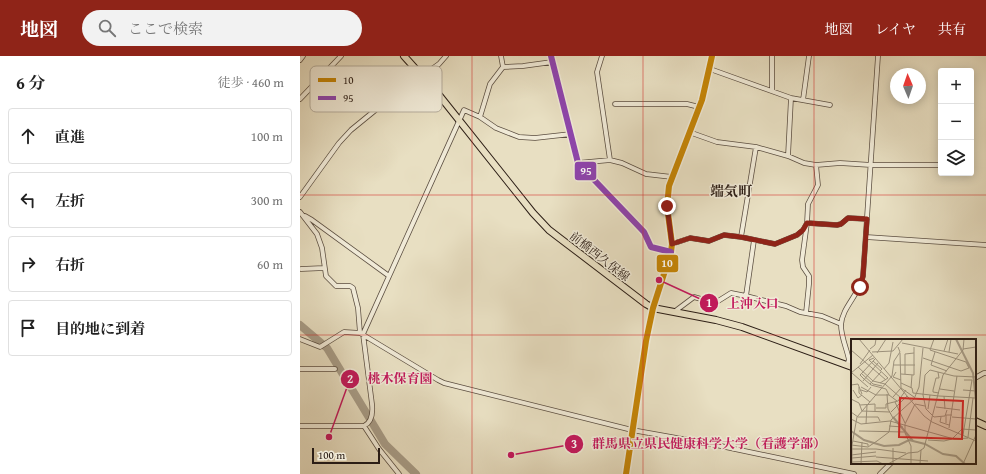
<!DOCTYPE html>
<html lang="ja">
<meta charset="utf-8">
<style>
:root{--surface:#fff;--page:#f2f2f2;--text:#222;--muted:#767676;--line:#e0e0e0;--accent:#8f2418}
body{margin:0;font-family:"Gentium Book Plus","Noto Serif JP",serif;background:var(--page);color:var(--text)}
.controls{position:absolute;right:12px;top:12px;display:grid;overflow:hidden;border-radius:4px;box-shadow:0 2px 10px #0003}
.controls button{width:36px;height:36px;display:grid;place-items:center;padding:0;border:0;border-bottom:1px solid var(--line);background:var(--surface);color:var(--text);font:20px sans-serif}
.compass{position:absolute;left:590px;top:12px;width:36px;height:36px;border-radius:50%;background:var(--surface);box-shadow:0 2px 10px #0003;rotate:358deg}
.scale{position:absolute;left:12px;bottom:10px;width:68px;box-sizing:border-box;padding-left:4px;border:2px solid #2c1e16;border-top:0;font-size:11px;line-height:14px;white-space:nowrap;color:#2c1e16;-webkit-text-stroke:3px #f0ead7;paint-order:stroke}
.stop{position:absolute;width:12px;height:12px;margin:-9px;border:3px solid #8f2418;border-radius:50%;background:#fff}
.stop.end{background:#8f2418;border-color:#fff;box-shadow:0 1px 4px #0008}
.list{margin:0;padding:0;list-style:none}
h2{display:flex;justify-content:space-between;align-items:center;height:52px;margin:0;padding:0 16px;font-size:17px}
h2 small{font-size:13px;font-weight:400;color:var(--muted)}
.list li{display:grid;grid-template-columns:26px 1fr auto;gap:12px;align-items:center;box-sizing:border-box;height:56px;margin:0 8px 8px;padding:0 8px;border:1px solid var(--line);border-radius:4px}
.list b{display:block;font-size:15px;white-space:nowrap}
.list em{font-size:13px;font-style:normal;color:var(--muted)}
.icon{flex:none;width:22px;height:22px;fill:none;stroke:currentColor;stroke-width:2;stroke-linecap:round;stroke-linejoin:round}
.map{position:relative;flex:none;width:686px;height:418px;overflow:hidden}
header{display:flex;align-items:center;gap:24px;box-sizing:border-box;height:56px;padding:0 20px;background:var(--accent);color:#fff}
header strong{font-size:19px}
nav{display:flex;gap:22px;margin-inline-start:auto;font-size:14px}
.search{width:280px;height:36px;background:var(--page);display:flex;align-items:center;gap:10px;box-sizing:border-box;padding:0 14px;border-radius:22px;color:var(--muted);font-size:15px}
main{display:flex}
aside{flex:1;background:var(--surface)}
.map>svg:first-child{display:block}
</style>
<header>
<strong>地図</strong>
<div class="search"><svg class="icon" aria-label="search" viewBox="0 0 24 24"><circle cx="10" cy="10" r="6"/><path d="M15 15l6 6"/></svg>ここで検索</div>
<nav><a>地図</a><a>レイヤ</a><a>共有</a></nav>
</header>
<main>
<aside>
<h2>6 分<small>徒歩 · 460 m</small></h2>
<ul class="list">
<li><svg class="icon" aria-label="ahead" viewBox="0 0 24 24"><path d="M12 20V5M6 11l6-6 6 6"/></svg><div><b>直進</b></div><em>100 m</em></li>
<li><svg class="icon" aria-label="left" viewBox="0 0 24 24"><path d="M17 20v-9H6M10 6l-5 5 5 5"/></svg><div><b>左折</b></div><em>300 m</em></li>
<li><svg class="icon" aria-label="right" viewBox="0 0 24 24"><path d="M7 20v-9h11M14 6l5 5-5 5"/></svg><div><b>右折</b></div><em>60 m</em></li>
<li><svg class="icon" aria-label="arrive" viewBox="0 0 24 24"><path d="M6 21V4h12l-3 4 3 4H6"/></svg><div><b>目的地に到着</b></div></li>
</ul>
</aside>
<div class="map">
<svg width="686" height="418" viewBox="0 0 686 418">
<rect width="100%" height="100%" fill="#e8dfc2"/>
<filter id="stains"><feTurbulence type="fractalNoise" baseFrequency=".005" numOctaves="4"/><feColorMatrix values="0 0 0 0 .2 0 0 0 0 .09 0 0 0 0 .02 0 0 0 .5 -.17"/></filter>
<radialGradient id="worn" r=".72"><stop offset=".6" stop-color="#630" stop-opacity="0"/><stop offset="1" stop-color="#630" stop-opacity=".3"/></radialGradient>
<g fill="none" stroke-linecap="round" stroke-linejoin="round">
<path stroke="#a89d88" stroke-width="8" d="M 0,269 L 27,292 L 85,388 L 116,418"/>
<g stroke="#5b4e41" stroke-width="5.5">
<path id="street" d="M 201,0 L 203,11 L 223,10 L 252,6
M 251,0 L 278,107 L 344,176 L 351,191 L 371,196
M 302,0 L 297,16 L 310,104
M 472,0 L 472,35
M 0,4 L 3,0
M 410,13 L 491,42 L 488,100
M 491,42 L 530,49
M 0,43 L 41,0
M 503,44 L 509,0
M 315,48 L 387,48 L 399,51
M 180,61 L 190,28 L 203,11
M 389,76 L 417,86 L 456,91 L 488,100 L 504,107 L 516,109 L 540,107 L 571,109 L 641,109
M 278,107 L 310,104 L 322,107 L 346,118 L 372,121
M 0,141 L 39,87 L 51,74 L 89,43 L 139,8 L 146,0
M 0,156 L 17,178 L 22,192 L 26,220 L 36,230 L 50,230 L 53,232 L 58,252 L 60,277
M 5,160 L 12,164 L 89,220
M 441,181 L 456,91
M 566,181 L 686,189
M 454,184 L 446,240 L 486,250 L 500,256 L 522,260 L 541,268
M 372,188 L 390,182 L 409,185 L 424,179 L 441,181 L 475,188 L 497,179 L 503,174 L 507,167 L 508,148 L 518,129 L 516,109
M 1,213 L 24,212
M 374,256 L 394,241 L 415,247 L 431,237 L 446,240
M 506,257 L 509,228 L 509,220 L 503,211 L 502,204 L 507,167 L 537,169 L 541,168 L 548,162 L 567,163
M 0,283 L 20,291 L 44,276 L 60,277 L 138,324 L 144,327 L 332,374 L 416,389 L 554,418
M 547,309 L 549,304 C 547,293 541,281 541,269 C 542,251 560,238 563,220 L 578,0
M 0,313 L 35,313
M 675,322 L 684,317 L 686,317
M 0,370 L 64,370 C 72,366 73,357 72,348 L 63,278 L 164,54 L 180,61 L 196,72 L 219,81 L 235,82 L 271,78
M 64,370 L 79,393 L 99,418
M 580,418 L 591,407"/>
</g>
<g stroke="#2c1e16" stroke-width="7">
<path id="secondary" d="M 326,418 L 346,285 L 353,252 L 371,196 L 372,188 L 367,150 L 369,130 L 402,44 L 412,0"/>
</g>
<g stroke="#2c1e16" stroke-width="8">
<path id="primary" d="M 104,0 L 139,39 L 233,157 L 249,174 L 266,187 L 346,248 L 353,252 L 416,264 L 442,271 L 552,311
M 675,365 L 686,370"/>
</g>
<use href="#street" stroke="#f0ead7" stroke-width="4"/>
<use href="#secondary" stroke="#f0ead7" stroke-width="5.5"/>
<use href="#primary" stroke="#e8dfc2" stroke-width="6"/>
<g stroke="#f0ead7" stroke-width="9">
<path id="bus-1" d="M 326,418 L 346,285 L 353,252 L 371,196 L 372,188 L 367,150 L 369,130 L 402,44 L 412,0"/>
</g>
<g stroke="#f0ead7" stroke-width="9">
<path id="bus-2" d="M 251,0 L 278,107 L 344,176 L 351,191 L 371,196"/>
</g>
<use href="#bus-1" stroke="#c48406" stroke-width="6"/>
<use href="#bus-2" stroke="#8e44ad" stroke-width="6"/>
</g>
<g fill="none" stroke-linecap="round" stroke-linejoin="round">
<path stroke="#8f2418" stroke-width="5" d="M 367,150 L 372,188 L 390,182 L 409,185 L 424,179 L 441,181 L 475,188 L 497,179 L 503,174 L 507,167 L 537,169 L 541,168 L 548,162 L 567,163 L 563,220 L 560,231"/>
</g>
<path fill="none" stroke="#d62828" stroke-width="1" stroke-opacity="0.55" d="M 172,0 L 172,418M 343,0 L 343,418M 514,0 L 514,418M 0,139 L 686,139M 0,279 L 686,279"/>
<g text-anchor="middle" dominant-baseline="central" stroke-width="3" stroke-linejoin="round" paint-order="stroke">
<g font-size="12" fill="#2c1e16" stroke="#f0ead7">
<text transform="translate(300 200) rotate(38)">前橋西久保線</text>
</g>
<g font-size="14" font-weight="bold" fill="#2c1e16" stroke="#f0ead7">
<text x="431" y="135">端気町</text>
</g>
</g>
<g transform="translate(551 283)">
<rect width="125" height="125" fill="#e8dfc2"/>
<path fill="none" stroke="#a89d88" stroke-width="2" d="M 105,0 L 122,34 L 125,62M 42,78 L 62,102M 0,92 L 13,101 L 33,107 L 48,106 L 58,101 L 74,105 L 92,115 L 105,117 L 114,125"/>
<path fill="none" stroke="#9d927d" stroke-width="1" d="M 8,0 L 73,77 L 81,83 L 125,102M 51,4 L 107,15M 63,8 L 63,36M 19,10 L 24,6 L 25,0M 112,10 L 125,8M 0,11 L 35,41M 93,12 L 97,0M 21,13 L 42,12 L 52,0M 84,13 L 80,26 L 96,32M 98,13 L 100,0M 26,14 L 35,0M 23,19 L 18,21 L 37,39 L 29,44M 72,19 L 110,32 L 118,29 L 115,23 L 79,11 L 83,0M 22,22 L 31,30 L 29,32M 9,25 L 19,11M 43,26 L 64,26M 7,28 L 22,42 L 34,45M 33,30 L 38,24 L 42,3M 12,33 L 9,36 L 13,40 L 20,46 L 35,50 L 38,56M 12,33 L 24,20M 45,33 L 42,38 L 50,41M 87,33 L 88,39 L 85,39 L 82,51 L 82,53 L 88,54M 0,34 L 22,16M 1,34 L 17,48M 11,35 L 22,45 L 31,47M 50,35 L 63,36M 54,35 L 54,15 L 63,14M 12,42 L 27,24M 50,44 L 61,49 L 62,54 L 88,57M 19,45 L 30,33M 34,45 L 50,59M 0,46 L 7,45 L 11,55M 8,48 L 8,54 L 19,63M 10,48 L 25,56 L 38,56 L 46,62M 50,49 L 63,58M 60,49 L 61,36M 89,50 L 103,52M 2,51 L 7,59 L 11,56M 10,51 L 16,53 L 20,48M 112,51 L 125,52M 36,55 L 37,70 L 42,79M 88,57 L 125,59M 93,57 L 94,70M 42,58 L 50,49 L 49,14M 0,60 L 8,64 L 11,72 L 39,73M 44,63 L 54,84M 9,66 L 24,65 L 24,73M 85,68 L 109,71M 25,69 L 35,69 L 35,65 L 47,62 L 55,51M 77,70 L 79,56M 0,73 L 7,78 L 27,78 L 29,82M 40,73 L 56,57M 83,78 L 75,70 L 72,56 L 74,36 L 79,31 L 103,37 L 125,38M 83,78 L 94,77 L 96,71M 90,78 L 89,83 L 98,86M 101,78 L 125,80M 0,80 L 10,85 L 39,82 L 103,100 L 117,99M 95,84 L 95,76 L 101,76M 15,85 L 16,66M 38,87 L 52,88M 98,89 L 106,37M 8,92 L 54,93 L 54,85 L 64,65 L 74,67M 54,94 L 60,107 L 60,125M 112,96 L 121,41 L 113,41M 117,98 L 122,59M 77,101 L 93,102 L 101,100 L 111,90 L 125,91M 2,102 L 17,105 L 17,107M 0,106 L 17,108 L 26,102 L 38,93 L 40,81 L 63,60 L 68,48 L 72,9M 1,110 L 25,110M 25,110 L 55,114M 0,116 L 25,113M 25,118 L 77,122M 1,119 L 25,117M 1,123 L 26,122 L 32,125M 1,125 L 1,106 L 6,78 L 41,37 L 43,22 L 49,13 L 47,8M 10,125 L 11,103M 37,125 L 57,114 L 67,113 L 73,109 L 92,36 L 112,11 L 113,0M 42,125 L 42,109M 69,125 L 70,111M 112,125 L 125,96"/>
<path fill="#d62828" fill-opacity="0.15" stroke="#d62828" stroke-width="2" d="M 49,59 L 112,62 L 111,100 L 48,98 Z"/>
<rect width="125" height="125" fill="none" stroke="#2c1e16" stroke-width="2"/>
</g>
<rect x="10" y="10" width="132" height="46" rx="6" fill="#f0ead7" stroke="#b5ad9d" stroke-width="1"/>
<rect x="18" y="22" width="18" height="4" fill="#c48406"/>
<rect x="18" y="40" width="18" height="4" fill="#8e44ad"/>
<g font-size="11" fill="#2c1e16">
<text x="43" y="28">10</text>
<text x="43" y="46">95</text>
</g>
<path fill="none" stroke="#c2185b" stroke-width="1.5" d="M359 224L409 247M29 381L50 323M211 399L274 388"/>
<g fill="#c2185b" stroke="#f0ead7" stroke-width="1.5">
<circle cx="359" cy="224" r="4"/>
<circle cx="29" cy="381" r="4"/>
<circle cx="211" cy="399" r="4"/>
<circle cx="409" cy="247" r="10"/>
<circle cx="50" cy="323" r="10"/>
<circle cx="274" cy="388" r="10"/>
</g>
<g font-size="12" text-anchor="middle" font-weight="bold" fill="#fff">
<text x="409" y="251">1</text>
<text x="50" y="327">2</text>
<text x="274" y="392">3</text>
</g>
<g font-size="13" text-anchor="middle" font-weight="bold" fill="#c2185b" stroke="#f0ead7" stroke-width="3" stroke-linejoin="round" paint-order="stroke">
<text x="453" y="252">上沖入口</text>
<text x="100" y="327">桃木保育園</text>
<text x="409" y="392">群馬県立県民健康科学大学（看護学部）</text>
</g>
<g stroke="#f0ead7" stroke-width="1.5">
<rect x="274" y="105" width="23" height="20" rx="4" fill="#8e44ad"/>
<rect x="356" y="198" width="23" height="19" rx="4" fill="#c48406"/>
</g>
<g font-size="11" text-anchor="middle" font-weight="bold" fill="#fff">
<text x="286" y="119">95</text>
<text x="367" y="211">10</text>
</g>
<rect width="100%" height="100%" filter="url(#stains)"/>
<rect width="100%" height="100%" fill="url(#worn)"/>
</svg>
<div class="controls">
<button>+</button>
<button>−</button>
<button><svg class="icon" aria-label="layers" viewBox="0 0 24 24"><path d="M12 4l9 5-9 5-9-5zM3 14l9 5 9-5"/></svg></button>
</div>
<svg class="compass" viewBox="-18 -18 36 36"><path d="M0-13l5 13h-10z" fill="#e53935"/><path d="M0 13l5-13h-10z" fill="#767676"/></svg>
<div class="scale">100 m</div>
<div class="stop" style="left:560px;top:231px"></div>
<div class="stop end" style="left:367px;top:150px"></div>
</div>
</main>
